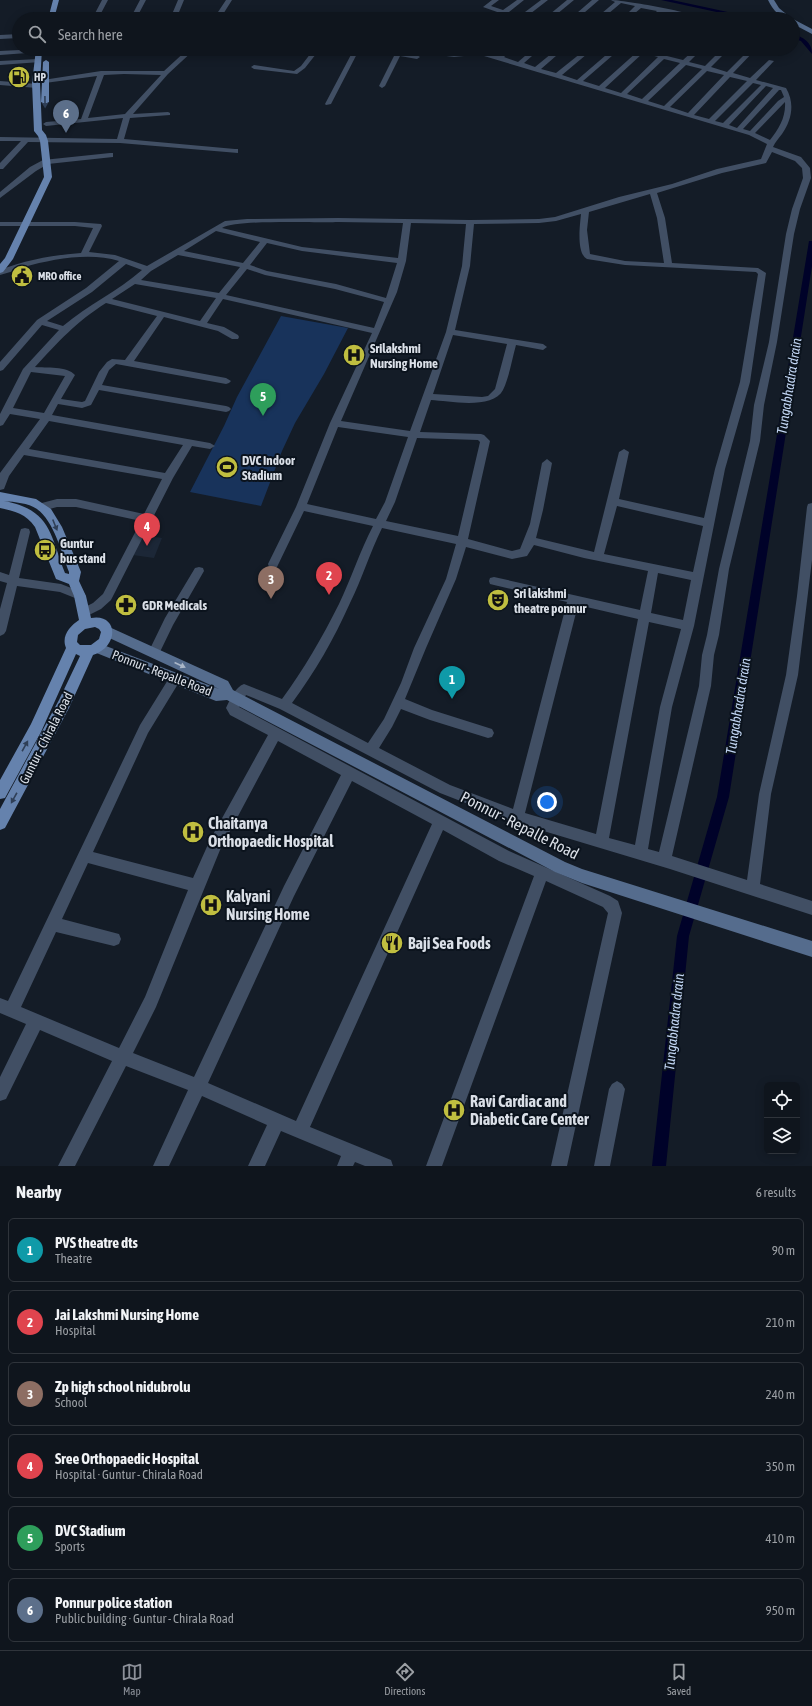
<!DOCTYPE html>
<meta charset="utf-8">
<style>
:root{--surface:#0f151d;--page:#181e26;--text:#f1f3f6;--muted:#9b9fa4;--line:#2f343b;--accent:#8c9099}
body{margin:0;font-family:"Asap Condensed",sans-serif;background:var(--page);color:var(--text)}
.controls{position:absolute;right:12px;bottom:12px;display:grid;overflow:hidden;border-radius:6px;box-shadow:0 2px 10px #0003}
.controls button{width:36px;height:36px;display:grid;place-items:center;padding:0;border:0;border-bottom:1px solid var(--line);background:var(--surface);color:var(--text);font:20px sans-serif}
.you{position:absolute;left:547px;top:802px;width:14px;height:14px;margin:-10px;border:3px solid #fff;border-radius:50%;background:#1a73e8;box-shadow:0 0 0 6px #1a73e833}
.badge{display:grid;place-items:center;width:26px;height:26px;border-radius:50%;background:var(--accent);color:#fff;font-size:13px;font-weight:700}
.pin{position:absolute;translate:-50% -33px;filter:drop-shadow(0 1px 2px #0008)}
.pin::after{content:'';position:absolute;top:21px;width:14px;height:12px;background:inherit;clip-path:polygon(0 0,100% 0,50% 100%)}
.list{margin:0;padding:0;list-style:none}
h2{display:flex;justify-content:space-between;align-items:center;height:52px;margin:0;padding:0 16px;font-size:17px}
h2 small{font-size:13px;font-weight:400;color:var(--muted)}
.list li{display:grid;grid-template-columns:26px 1fr auto;gap:12px;align-items:center;box-sizing:border-box;height:64px;margin:0 8px 8px;padding:0 8px;border:1px solid var(--line);border-radius:6px}
.list b{display:block;font-size:15px;white-space:nowrap}
.list p{margin:0;font-size:13px;white-space:nowrap;color:var(--muted)}
.list em{font-size:13px;font-style:normal;color:var(--muted)}
.icon{flex:none;width:22px;height:22px;fill:none;stroke:currentColor;stroke-width:2;stroke-linecap:round;stroke-linejoin:round}
.map{position:relative;flex:none;width:812px;height:1166px;overflow:hidden}
.search{position:absolute;background:var(--surface);box-shadow:0 2px 10px #0003;left:12px;right:12px;top:12px;height:44px;display:flex;align-items:center;gap:10px;box-sizing:border-box;padding:0 14px;border-radius:22px;color:var(--muted);font-size:15px}
.sheet{height:484px;background:var(--surface)}
nav{display:flex;justify-content:space-around;align-items:center;box-sizing:border-box;height:56px;border-top:1px solid var(--line);background:var(--surface);font-size:11px;color:var(--muted)}
nav a{display:grid;justify-items:center;gap:2px}
nav .on{color:var(--accent)}
.map>svg:first-child{display:block}
</style>
<div class="map">
<svg width="812" height="1166" viewBox="0 0 812 1166">
<rect width="100%" height="100%" fill="#141c27"/>
<path fill="#1c2737" d="M 141,535 L 162,538 L 154,558 L 133,555 Z"/>
<path fill="#18335b" d="M 281,316 L 348,328 L 324,374 L 295,423 L 282,451 L 261,506 L 190,492 L 224,426 L 237,397 Z"/>
<g fill="none" stroke-linecap="round" stroke-linejoin="round">
<path fill="#000229" fill-rule="evenodd" d="M 661,0 L 672,0 L 760,19 L 749,19 Z
M 793,34 C 803,37 812,42 812,54 L 801,41 L 793,38 Z
M 809,241 L 812,241 L 812,266 L 729,797 L 689,936 L 666,1166 L 652,1166 L 677,936 L 717,797 Z"/>
<path fill="#414f64" fill-rule="evenodd" d="M 102,0 L 108,0 L 98,19 L 92,19 Z
M 140,0 L 146,0 L 136,19 L 130,19 Z
M 178,0 L 184,0 L 177,17 L 216,15 L 226,0 L 232,0 L 220,19 L 170,19 Z
M 492,0 L 499,0 L 491,6 L 503,10 L 517,0 L 524,0 L 509,12 L 521,15 L 541,0 L 548,0 L 526,17 L 530,19 L 517,19 L 505,14 L 499,19 L 492,19 L 500,13 L 483,7 Z
M 567,0 L 574,0 L 551,19 L 544,19 Z
M 592,0 L 599,0 L 577,19 L 570,19 Z
M 611,0 C 624,0 696,13 705,19 L 694,19 L 662,12 L 654,19 L 648,19 L 657,11 L 641,8 L 628,19 L 622,19 L 635,6 L 621,3 L 602,19 L 595,19 L 615,2 Z
M 19,34 L 19,38 L 0,39 L 0,35 Z
M 39,49 L 41,50 L 41,52 L 0,55 L 0,51 Z
M 188,49 L 195,49 L 168,74 L 133,114 L 168,112 L 170,113 L 170,115 L 130,118 L 124,139 L 235,149 L 238,149 L 238,153 L 120,143 L 28,142 L 3,169 L 0,169 L 0,163 L 21,141 L 0,141 L 0,137 L 117,139 L 123,118 L 46,126 L 43,124 L 46,122 L 81,119 L 97,76 L 45,83 L 43,82 L 43,80 L 101,71 L 164,71 ZM 124,74 L 161,75 L 125,114 L 88,118 L 104,75 Z
M 314,49 L 320,49 L 305,68 L 297,74 L 254,69 L 251,67 L 254,65 L 294,71 L 301,66 Z
M 354,49 L 374,49 L 417,55 L 420,57 L 417,59 L 400,56 L 385,86 L 382,88 L 379,86 L 394,56 L 359,50 L 331,104 L 326,105 L 325,104 Z
M 405,49 L 422,49 L 454,53 L 474,51 L 498,56 L 506,49 L 513,49 L 504,57 L 518,62 L 533,49 L 540,49 L 524,63 L 535,67 L 557,49 L 564,49 L 541,69 L 556,73 L 586,49 L 593,49 L 562,75 L 577,80 L 613,49 L 620,49 L 583,81 L 599,86 L 637,52 L 631,49 L 647,49 L 646,50 L 662,54 L 667,49 L 674,49 L 667,56 L 683,60 L 695,49 L 702,49 L 689,62 L 705,66 L 722,49 L 729,49 L 711,67 L 727,72 L 750,49 L 756,49 L 733,73 L 750,78 L 769,60 L 774,61 L 756,80 L 786,88 C 795,103 792,120 782,134 C 779,138 775,142 773,147 L 801,157 L 810,168 L 811,178 L 800,209 L 794,234 L 777,342 L 764,405 L 760,441 L 729,569 L 719,635 L 714,655 L 711,686 L 672,856 L 747,880 L 759,794 L 786,675 L 797,596 L 807,507 L 808,504 L 812,503 L 812,560 L 798,675 L 771,794 L 760,884 L 812,901 L 812,915 L 670,869 L 517,823 L 440,793 L 280,709 L 246,695 L 239,707 L 509,851 L 610,896 L 618,901 L 622,913 L 567,1166 L 551,1166 L 608,913 L 603,907 L 546,881 L 442,1166 L 426,1166 L 534,876 L 499,861 L 443,830 L 310,1127 L 391,1160 L 393,1166 L 365,1166 L 355,1162 L 353,1166 L 337,1166 L 341,1156 L 281,1131 L 265,1166 L 248,1166 L 267,1125 L 202,1096 L 169,1166 L 153,1166 L 188,1090 L 126,1066 L 75,1166 L 58,1166 L 112,1061 L 40,1030 L 6,1099 L 0,1101 L 0,1077 L 26,1024 L 0,1013 L 0,998 L 8,1001 L 140,725 L 171,675 L 175,674 L 179,675 L 181,679 L 148,733 L 93,852 L 193,878 L 210,840 L 268,735 L 230,715 L 226,708 C 230,700 235,687 244,684 L 282,699 C 304,669 322,638 339,604 C 351,579 360,551 373,526 L 304,511 L 277,567 L 273,568 L 269,567 L 268,564 L 296,507 L 330,423 L 372,333 L 223,299 L 207,323 L 224,327 L 238,335 L 239,337 L 238,339 L 232,339 L 218,331 L 164,317 L 134,361 L 226,378 L 231,381 L 229,383 L 226,384 L 116,364 L 109,370 L 102,385 L 226,406 L 229,407 L 231,409 L 229,411 L 226,412 L 99,390 L 91,405 L 82,408 L 58,404 L 52,415 L 210,443 L 215,446 L 210,449 L 192,446 L 173,478 L 111,600 L 101,609 L 85,617 L 81,615 L 79,612 L 81,609 L 93,603 L 103,594 L 141,521 L 76,507 L 57,507 L 42,511 L 38,510 L 37,507 L 38,504 L 57,499 L 76,499 L 144,514 L 162,479 L 24,455 L 9,476 L 4,489 L 0,490 L 0,473 L 40,419 L 10,414 L 3,425 L 0,426 L 0,414 L 23,369 L 59,330 L 42,325 L 3,370 L 0,371 L 0,362 L 37,320 L 86,288 L 119,261 C 90,252 53,259 24,267 C 16,270 8,273 0,275 L 0,270 C 25,260 54,255 81,253 L 93,228 L 75,226 L 0,226 L 0,222 L 75,222 L 101,224 L 102,226 L 89,252 L 115,255 L 147,266 L 225,221 L 247,219 L 338,218 L 470,220 L 539,219 L 555,217 L 619,197 L 672,184 L 717,169 L 761,159 L 767,144 L 749,135 L 484,56 L 474,55 L 454,57 L 408,51 ZM 643,53 L 658,57 L 621,93 L 605,88 ZM 664,59 L 680,63 L 642,99 L 627,94 ZM 686,65 L 702,69 L 664,106 L 648,101 ZM 707,71 L 724,75 L 688,113 L 670,107 ZM 730,77 L 747,81 L 709,119 L 694,115 ZM 753,83 L 761,85 L 723,123 L 715,121 ZM 766,86 L 773,88 L 737,128 L 729,125 ZM 779,90 L 781,90 L 784,97 L 778,101 L 750,131 L 743,129 ZM 785,102 C 786,117 779,129 770,140 L 755,133 ZM 772,152 L 795,161 L 802,168 L 803,178 L 792,209 L 786,234 L 769,342 L 754,405 L 750,441 L 719,569 L 707,635 L 702,655 L 699,686 L 659,852 L 648,849 L 672,707 L 694,626 L 725,469 L 750,382 L 766,273 L 758,268 L 672,263 L 665,218 L 657,193 L 722,173 L 766,163 ZM 650,194 L 657,218 L 664,263 L 625,261 L 590,254 L 587,230 L 589,212 ZM 581,214 C 580,225 576,253 587,259 L 625,265 L 756,272 L 758,274 L 740,382 L 715,469 L 704,518 L 619,499 L 629,452 L 624,449 L 619,452 L 594,552 L 536,538 L 543,510 L 552,463 L 547,459 L 542,463 L 530,524 L 520,549 L 512,551 L 468,539 L 490,441 L 484,435 L 481,434 L 420,432 L 431,400 C 449,401 493,410 503,390 C 509,378 512,359 516,345 L 543,350 L 547,347 L 543,344 L 455,330 L 470,266 L 474,224 L 539,223 L 556,221 ZM 338,222 L 403,223 L 398,258 L 302,247 L 222,228 C 237,219 316,223 338,222 ZM 411,223 L 466,224 L 462,266 L 446,332 L 410,431 L 341,421 L 397,292 L 406,261 ZM 216,231 L 260,242 L 243,263 L 184,251 ZM 267,243 L 302,251 L 397,263 L 386,298 L 336,284 L 267,271 L 250,265 ZM 178,255 L 240,267 L 219,293 L 141,280 L 151,271 ZM 126,264 L 142,270 C 118,291 88,305 63,326 L 47,321 L 92,292 ZM 247,269 L 265,275 L 335,289 L 384,302 L 374,328 L 226,295 ZM 135,284 L 216,298 L 200,321 L 112,299 ZM 106,303 L 157,316 L 125,360 L 112,359 L 107,362 L 99,372 L 85,401 L 82,402 L 61,399 L 75,375 C 67,366 46,368 35,367 C 59,341 76,322 106,303 ZM 453,335 L 507,344 L 495,389 L 488,396 L 482,397 L 433,394 ZM 31,372 L 65,376 L 44,413 L 13,408 ZM 49,421 L 183,445 L 165,473 L 29,449 ZM 338,427 L 408,437 L 385,502 L 376,519 L 307,504 ZM 417,438 L 478,440 L 480,442 L 458,536 L 386,521 L 395,502 ZM 617,506 L 703,526 L 693,572 L 604,554 ZM 382,528 L 456,544 L 446,579 L 414,648 L 401,683 L 384,719 L 368,743 L 292,703 C 315,672 334,639 350,603 C 362,579 370,552 382,528 ZM 534,545 L 584,558 L 648,571 L 640,610 L 494,577 L 490,578 L 489,581 L 490,584 L 494,585 L 567,602 L 513,809 L 450,785 L 379,748 L 392,727 L 401,709 L 430,720 L 488,738 L 492,737 L 494,733 L 492,729 L 432,710 L 405,699 L 426,648 L 456,579 L 466,547 L 512,559 L 527,556 ZM 658,573 L 691,580 L 683,620 L 651,613 ZM 578,605 L 638,619 L 596,834 L 525,813 ZM 649,622 L 681,629 L 660,707 L 635,845 L 609,838 ZM 278,741 L 341,775 L 284,886 L 194,1077 L 133,1053 L 156,1007 L 220,850 ZM 352,781 L 432,824 L 296,1121 L 208,1083 L 294,896 ZM 88,863 L 188,890 L 145,997 L 119,1048 L 21,1007 L 56,932 L 114,946 L 119,944 L 121,939 L 119,934 L 62,919 Z
M 38,59 L 41,61 L 40,62 L 0,65 L 0,61 Z
M 0,81 L 37,84 L 40,86 L 37,88 L 0,85 Z
M 110,153 L 113,153 L 113,157 L 48,164 L 36,171 L 0,198 L 0,192 L 30,167 L 43,160 Z
M 25,528 L 29,529 L 30,532 L 19,578 L 61,584 L 84,593 L 86,596 L 84,599 L 80,600 L 60,592 L 17,586 L 6,631 L 4,634 L 0,636 L 0,609 L 7,583 L 0,581 L 0,572 L 9,575 L 20,532 L 21,529 Z
M 199,567 L 203,568 L 204,571 L 173,625 L 158,656 L 154,658 L 150,656 L 148,653 L 165,618 L 195,568 Z
M 617,1081 L 622,1084 L 625,1089 L 610,1166 L 594,1166 L 609,1089 L 612,1084 Z"/>
<path fill="#556c8d" fill-rule="evenodd" d="M 768,0 L 774,0 L 779,8 L 792,19 C 780,19 773,10 768,0 Z
M 793,19 L 812,29 L 812,34 L 793,24 Z
M 107,626 L 228,681 L 233,690 L 565,862 L 582,869 L 812,941 L 812,957 L 582,883 L 555,872 L 227,700 L 216,701 L 211,699 L 94,652 L 92,648 L 94,644 L 98,643 L 219,689 L 103,635 L 101,631 L 103,627 Z"/>
<path fill="#6582ad" fill-rule="evenodd" d="M 53,0 L 59,0 L 54,19 L 48,19 Z
M 36,49 L 42,49 L 40,83 L 42,130 L 46,135 L 48,141 L 52,177 L 13,259 L 3,272 L 0,273 L 0,264 L 5,258 L 44,177 L 40,141 L 38,136 L 34,131 L 32,83 Z
M 46,60 L 49,62 L 49,102 L 45,104 L 41,102 L 43,62 Z
M 0,492 L 36,499 L 51,509 L 62,527 L 81,572 L 79,581 L 86,596 L 91,618 C 118,613 120,646 93,655 L 69,708 L 5,828 L 0,830 L 0,809 L 59,700 L 80,656 L 76,654 L 41,732 L 5,798 L 0,799 L 0,780 L 31,724 L 66,648 C 61,636 70,626 79,620 L 74,596 L 69,584 L 56,579 L 35,527 C 26,514 15,511 0,508 ZM 4,501 C 15,502 28,503 37,509 C 54,521 62,554 69,572 L 69,574 L 65,573 C 50,534 51,510 4,501 ZM 95,627 L 99,629 L 101,632 L 99,639 L 91,645 L 80,645 L 77,642 L 78,635 L 85,629 Z"/>
</g>
<defs><path id="oneway-solid" d="M-6-.8H1V-3.2L6.5 0L1 3.2V.8H-6Z"/></defs>
<g fill="#2f3f57">
<use href="#oneway-solid" transform="translate(45 102) rotate(89)"/>
<use href="#oneway-solid" transform="translate(55 525) rotate(68)"/>
<use href="#oneway-solid" transform="translate(25 746) rotate(-61)"/>
<use href="#oneway-solid" transform="translate(14 798) rotate(119)"/>
</g>
<use fill="#abb7c8" href="#oneway-solid" transform="translate(180 665) rotate(25)"/>
<defs>
<g id="fuel-disc" transform="scale(1.15)"><circle r="9.5" fill="#c0be40" stroke="#0b131d"/><path d="M-5.5-6h7V0h2V4h1.3V-2.5L3-4.5l.8-.8L6-3V5H2.5V1h-1V6h-7ZM-4.2-4.7v3.2H.2V-4.7Z" fill="#111"/></g>
<g id="civic-disc" transform="scale(1.15)"><circle r="9.5" fill="#c0be40" stroke="#0b131d"/><path d="M-.6-6.5H3V-4.5H.6V-3L4-1V1h2V6H-6V1h2V-1L-.6-3ZM-1.2 2.5V6h2.4V2.5Z" fill="#111"/></g>
<g id="hospital-disc" transform="scale(1.15)"><circle r="9.5" fill="#c0be40" stroke="#0b131d"/><path d="M-5-5h3v3.5h4V-5h3V5h-3V1.5h-4V5h-3Z" fill="#111"/></g>
<g id="stadium-disc" transform="scale(1.15)"><circle r="9.5" fill="#c0be40" stroke="#0b131d"/><path d="M0-5a6.5 5 0 1 0 0 10a6.5 5 0 1 0 0-10ZM-3.5-1.8h7v3.6h-7Z" fill="#111"/></g>
<g id="bus-disc" transform="scale(1.15)"><circle r="9.5" fill="#c0be40" stroke="#0b131d"/><path d="M-5-6H5V4H4V6H2V4H-2V6H-4V4H-5ZM-3.5-4V0h7V-4ZM-3.5 1.2v1.5H-2V1.2ZM2 1.2v1.5H3.5V1.2Z" fill="#111"/></g>
<g id="theatre-disc" transform="scale(1.15)"><circle r="9.5" fill="#c0be40" stroke="#0b131d"/><path d="M-5-5.5Q0-4 5-5.5V0Q5 5 0 6Q-5 5-5 0ZM-3.3-2.5H-1v1.5H-3.3ZM1-2.5H3.3v1.5H1ZM-2.8 1Q0 5.5 2.8 1Z" fill="#111"/></g>
<g id="pharmacy-disc" transform="scale(1.15)"><circle r="9.5" fill="#c0be40" stroke="#0b131d"/><path d="M-2-6h4v4h4v4h-4v4h-4v-4h-4v-4h4Z" fill="#111"/></g>
<g id="restaurant-disc" transform="scale(1.15)"><circle r="9.5" fill="#c0be40" stroke="#0b131d"/><path d="M-5-6h1v4h1v-4h1v4h1v-4h1v5L-1.5 .5V6h-2V.5L-5-1ZM5-6V6H3V1.5H1.5Q1.5-4 5-6Z" fill="#111"/></g>
</defs>
<g fill-rule="evenodd">
<use href="#fuel-disc" x="19" y="77"/>
<use href="#civic-disc" x="22" y="276"/>
<use href="#hospital-disc" x="354" y="355"/>
<use href="#stadium-disc" x="227" y="467"/>
<use href="#bus-disc" x="45" y="550"/>
<use href="#theatre-disc" x="498" y="600"/>
<use href="#pharmacy-disc" x="126" y="605"/>
<use href="#hospital-disc" x="193" y="832"/>
<use href="#hospital-disc" x="211" y="905"/>
<use href="#restaurant-disc" x="392" y="943"/>
<use href="#hospital-disc" x="454" y="1110"/>
</g>
<g text-anchor="middle" dominant-baseline="central" stroke-width="4" stroke-linejoin="round" paint-order="stroke">
<g font-size="11" font-weight="bold" fill="#dadfe7" stroke="#0b131d" text-anchor="start">
<text x="34" y="77">HP</text>
<text x="38" y="276">MRO office</text>
</g>
<g font-size="13" font-weight="bold" fill="#dadfe7" stroke="#0b131d" text-anchor="start">
<text x="370" y="348">Srilakshmi<tspan x="370" dy="15">Nursing Home</tspan></text>
<text x="242" y="460">DVC Indoor<tspan x="242" dy="15">Stadium</tspan></text>
<text x="60" y="543">Guntur<tspan x="60" dy="15">bus stand</tspan></text>
<text x="514" y="593">Sri lakshmi<tspan x="514" dy="15">theatre ponnur</tspan></text>
<text x="142" y="605">GDR Medicals</text>
</g>
<g font-size="13" fill="#dadfe7" stroke="#0b131d">
<text transform="translate(162 673) rotate(21)">Ponnur - Repalle Road</text>
<text transform="translate(46 738) rotate(-63)">Guntur - Chirala Road</text>
</g>
<g font-size="14" font-style="italic" fill="#c2d6f4" stroke="#0b131d">
<text transform="translate(789 386) rotate(-81)">Tungabhadra drain</text>
<text transform="translate(738 706) rotate(-81)">Tungabhadra drain</text>
<text transform="translate(674 1022) rotate(-84)">Tungabhadra drain</text>
</g>
<g font-size="16" font-weight="bold" fill="#dadfe7" stroke="#0b131d" text-anchor="start">
<text x="208" y="823">Chaitanya<tspan x="208" dy="18">Orthopaedic Hospital</tspan></text>
<text x="226" y="896">Kalyani<tspan x="226" dy="18">Nursing Home</tspan></text>
<text x="408" y="943">Baji Sea Foods</text>
<text x="470" y="1101">Ravi Cardiac and<tspan x="470" dy="18">Diabetic Care Center</tspan></text>
</g>
<g font-size="16" fill="#dadfe7" stroke="#0b131d">
<text transform="translate(520 825) rotate(27)">Ponnur - Repalle Road</text>
</g>
</g>
</svg>
<div class="controls">
<button><svg class="icon" aria-label="locate" viewBox="0 0 24 24"><circle cx="12" cy="12" r="6"/><path d="M12 2v4M12 18v4M2 12h4M18 12h4"/></svg></button>
<button><svg class="icon" aria-label="layers" viewBox="0 0 24 24"><path d="M12 4l9 5-9 5-9-5zM3 14l9 5 9-5"/></svg></button>
</div>
<div class="you"></div>
<div class="pin badge" style="left:452px;top:699px;background:#0f9aa8">1</div>
<div class="pin badge" style="left:329px;top:595px;background:#e0444e">2</div>
<div class="pin badge" style="left:271px;top:599px;background:#8d6e63">3</div>
<div class="pin badge" style="left:147px;top:546px;background:#e0444e">4</div>
<div class="pin badge" style="left:263px;top:416px;background:#2e9e5b">5</div>
<div class="pin badge" style="left:66px;top:133px;background:#5c6f8a">6</div>
<div class="search"><svg class="icon" aria-label="search" viewBox="0 0 24 24"><circle cx="10" cy="10" r="6"/><path d="M15 15l6 6"/></svg>Search here</div>
</div>
<section class="sheet">
<h2>Nearby<small>6 results</small></h2>
<ul class="list">
<li><span class="badge" style="background:#0f9aa8">1</span><div><b>PVS theatre dts</b><p>Theatre</p></div><em>90 m</em></li>
<li><span class="badge" style="background:#e0444e">2</span><div><b>Jai Lakshmi Nursing Home</b><p>Hospital</p></div><em>210 m</em></li>
<li><span class="badge" style="background:#8d6e63">3</span><div><b>Zp high school nidubrolu</b><p>School</p></div><em>240 m</em></li>
<li><span class="badge" style="background:#e0444e">4</span><div><b>Sree Orthopaedic Hospital</b><p>Hospital · Guntur - Chirala Road</p></div><em>350 m</em></li>
<li><span class="badge" style="background:#2e9e5b">5</span><div><b>DVC Stadium</b><p>Sports</p></div><em>410 m</em></li>
<li><span class="badge" style="background:#5c6f8a">6</span><div><b>Ponnur police station</b><p>Public building · Guntur - Chirala Road</p></div><em>950 m</em></li>
</ul>
</section>
<nav>
<a class="on"><svg class="icon" aria-label="map" viewBox="0 0 24 24"><path d="M3 6l6-2 6 2 6-2v14l-6 2-6-2-6 2zM9 4v14M15 6v14"/></svg>Map</a>
<a><svg class="icon" aria-label="directions" viewBox="0 0 24 24"><path d="M12 3l9 9-9 9-9-9zM9 14v-3h6M13 9l2 2-2 2"/></svg>Directions</a>
<a><svg class="icon" aria-label="saved" viewBox="0 0 24 24"><path d="M7 4h10v16l-5-4-5 4z"/></svg>Saved</a>
</nav>
